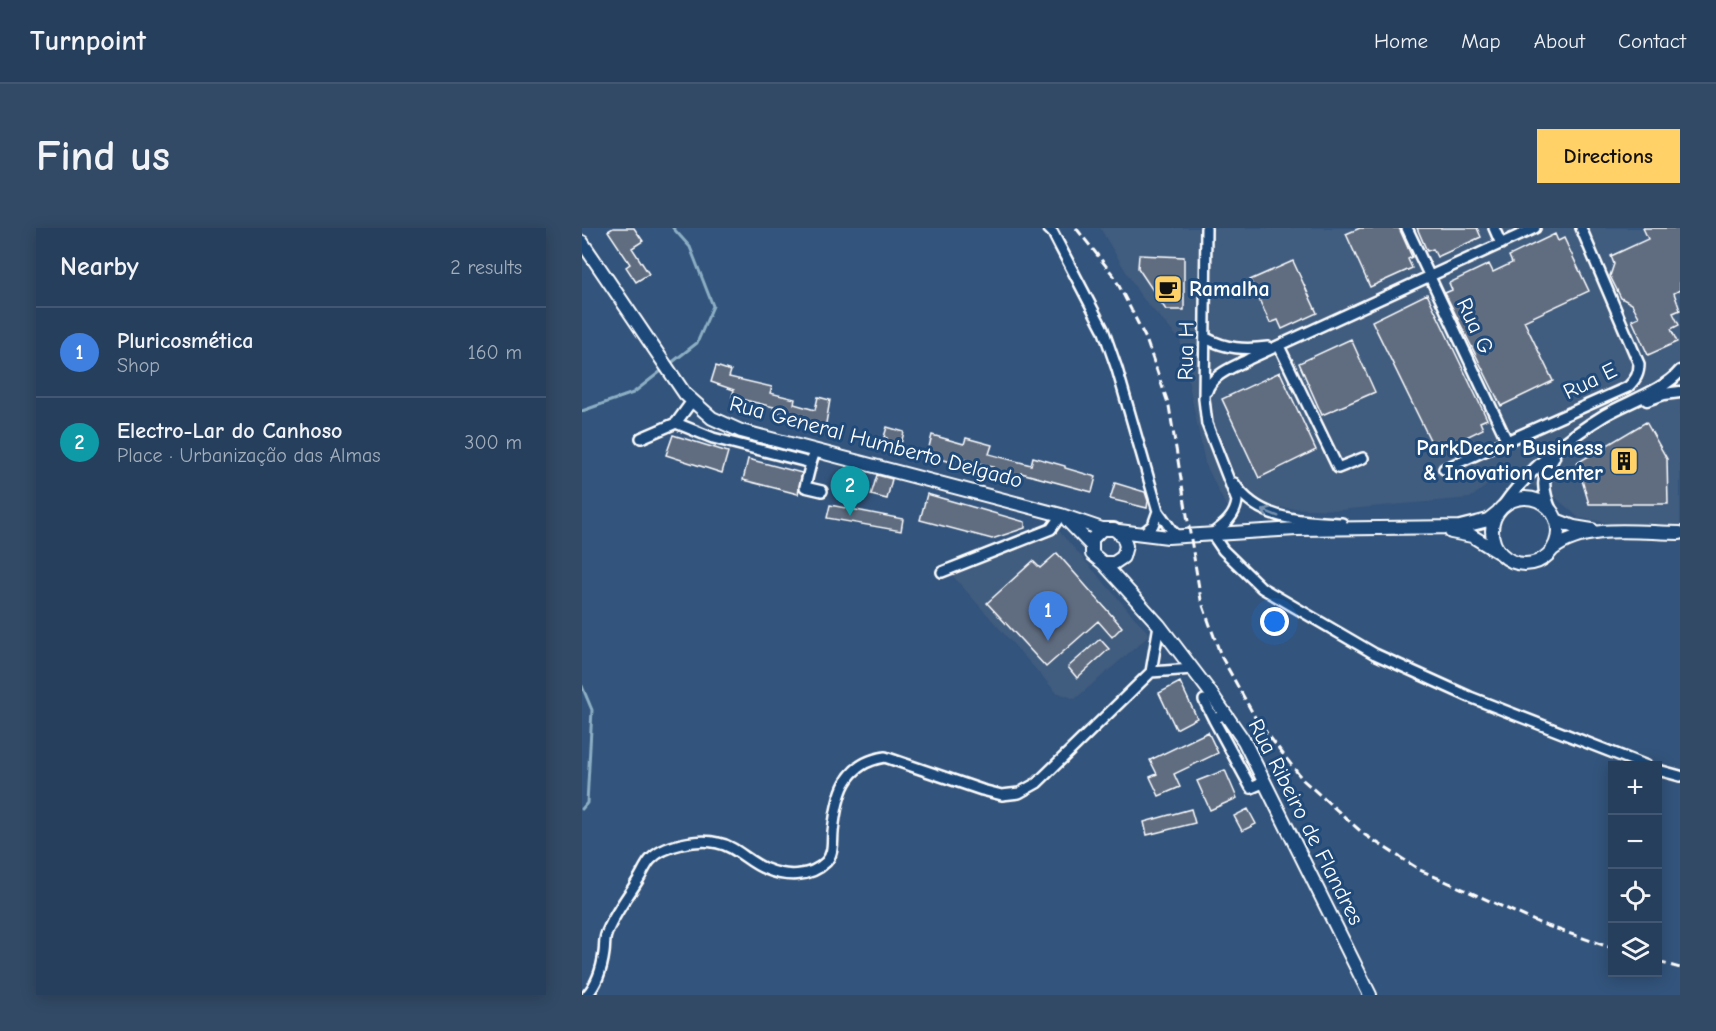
<!DOCTYPE html>
<meta charset="utf-8">
<style>
:root{--surface:#263f5d;--page:#324a66;--text:#f1f3f6;--muted:#a4afbc;--line:#425872;--accent:#ffd166}
body{margin:0;font-family:"Comic Neue",sans-serif;background:var(--page);color:var(--text)}
.controls{position:absolute;right:18px;bottom:18px;display:grid;overflow:hidden;border-radius:0px;box-shadow:0 3px 15px #0003}
.controls button{width:54px;height:54px;display:grid;place-items:center;padding:0;border:0;border-bottom:2px solid var(--line);background:var(--surface);color:var(--text);font:30px sans-serif}
.you{position:absolute;left:693px;top:394px;width:21px;height:21px;margin:-15px;border:4px solid #fff;border-radius:50%;background:#1a73e8;box-shadow:0 0 0 9px #1a73e833}
.badge{display:grid;place-items:center;width:39px;height:39px;border-radius:50%;background:var(--accent);color:#fff;font-size:20px;font-weight:700}
.pin{position:absolute;translate:-50% -50px;filter:drop-shadow(0 2px 3px #0008)}
.pin::after{content:'';position:absolute;top:32px;width:21px;height:18px;background:inherit;clip-path:polygon(0 0,100% 0,50% 100%)}
.list{margin:0;padding:0;list-style:none}
h2{display:flex;justify-content:space-between;align-items:center;height:78px;margin:0;padding:0 24px;font-size:26px}
h2 small{font-size:20px;font-weight:400;color:var(--muted)}
.list li{display:grid;grid-template-columns:39px 1fr auto;gap:18px;align-items:center;box-sizing:border-box;height:90px;padding:0 24px;border-top:2px solid var(--line)}
.list b{display:block;font-size:22px;white-space:nowrap}
.list p{margin:0;font-size:20px;white-space:nowrap;color:var(--muted)}
.list em{font-size:20px;font-style:normal;color:var(--muted)}
.icon{flex:none;width:33px;height:33px;fill:none;stroke:currentColor;stroke-width:2;stroke-linecap:round;stroke-linejoin:round}
.map{position:relative;flex:none;width:1098px;height:767px;overflow:hidden;border-radius:0px}
header{display:flex;align-items:center;gap:36px;box-sizing:border-box;height:84px;padding:0 30px;background:var(--surface);border-bottom:2px solid var(--line)}
header strong{font-size:28px}
nav{display:flex;gap:33px;margin-inline-start:auto;font-size:21px}
.intro{display:flex;align-items:center;justify-content:space-between;box-sizing:border-box;height:144px;padding:0 36px}
h1{margin:0;font-size:42px}
.button{padding:15px 27px;border-radius:0px;background:var(--accent);color:#111;font-size:21px;font-weight:700}
main{display:flex;gap:36px;padding:0 36px}
aside{flex:1;background:var(--surface);border-radius:0px;box-shadow:0 3px 15px #0003}
.map>svg:first-child{display:block}
</style>
<header>
<strong>Turnpoint</strong>
<nav><a>Home</a><a>Map</a><a>About</a><a>Contact</a></nav>
</header>
<div class="intro"><h1>Find us</h1><a class="button">Directions</a></div>
<main>
<aside>
<h2>Nearby<small>2 results</small></h2>
<ul class="list">
<li><span class="badge" style="background:#3f7fe0">1</span><div><b>Pluricosmética</b><p>Shop</p></div><em>160 m</em></li>
<li><span class="badge" style="background:#0f9aa8">2</span><div><b>Electro-Lar do Canhoso</b><p>Place · Urbanização das Almas</p></div><em>300 m</em></li>
</ul>
</aside>
<div class="map">
<svg width="1098" height="767" viewBox="0 0 1098 767">
<rect width="100%" height="100%" fill="#33547c"/>
<filter id="ink" filterUnits="userSpaceOnUse"><feTurbulence type="fractalNoise" baseFrequency=".0167" numOctaves="2"/><feDisplacementMap in="SourceGraphic" scale="12" xChannelSelector="R" yChannelSelector="G"/><feConvolveMatrix kernelMatrix="1 2 1 2 8 2 1 2 1" color-interpolation-filters="sRGB"/></filter>
<g filter="url(#ink)">
<path fill="#415c7e" d="M 518,0 L 1098,0 L 1098,297 L 1044,298 L 997,290 L 974,270 L 923,244 L 888,270 L 757,282 L 644,278 L 623,235 L 598,112 L 558,67 Z
M 477,303 L 568,407 L 493,471 L 474,464 L 370,347 Z"/>
<g fill="none" stroke-linecap="round" stroke-linejoin="round">
<path stroke="#8dafc4" stroke-width="3" d="M 88,136 L 115,115 L 131,78 L 108,19 L 91,0
M 0,183 L 51,165 L 83,140
M 0,458 L 10,482 L 5,575 L 0,581"/>
</g>
<path fill="#616d81" stroke="#fff" stroke-width="1.5" d="M 31,0 L 52,0 L 61,13 L 50,20 L 67,46 L 54,54 L 44,39 L 48,36 L 26,3 Z
M 778,0 L 817,0 L 830,29 L 826,31 L 830,40 L 788,59 L 764,6 Z
M 835,0 L 895,0 L 899,9 L 855,29 L 851,21 L 845,23 Z
M 1061,0 L 1098,0 L 1098,62 L 1092,65 L 1098,82 L 1091,85 L 1097,97 L 1089,101 L 1095,114 L 1066,127 L 1050,92 L 1057,89 L 1050,76 L 1039,70 L 1028,48 L 1032,36 L 1029,28 L 1066,11 Z
M 973,6 L 976,13 L 982,10 L 1007,63 L 942,93 L 971,153 L 919,178 L 863,65 L 870,62 L 867,55 L 907,36 L 911,44 L 930,35 L 927,28 Z
M 557,27 L 602,29 L 602,82 L 584,82 L 556,40 Z
M 711,33 L 735,85 L 700,101 L 696,92 L 688,95 L 668,52 Z
M 845,66 L 905,191 L 898,194 L 901,201 L 862,220 L 859,214 L 851,218 L 790,93 Z
M 769,111 L 793,164 L 740,187 L 717,135 Z
M 134,138 L 149,143 L 147,149 L 190,159 L 188,165 L 213,171 L 212,176 L 233,182 L 236,169 L 248,172 L 243,201 L 221,195 L 222,191 L 191,183 L 192,179 L 150,169 L 152,162 L 129,154 Z
M 698,144 L 734,222 L 677,250 L 640,171 Z
M 1064,194 L 1085,231 L 1086,276 L 1007,276 L 995,235 Z
M 305,199 L 322,204 L 316,228 L 301,224 L 305,210 L 302,209 Z
M 91,207 L 146,224 L 140,245 L 84,227 Z
M 350,207 L 382,216 L 384,210 L 410,217 L 407,226 L 449,237 L 451,229 L 483,238 L 483,240 L 514,249 L 510,264 L 439,245 L 437,249 L 410,242 L 411,239 L 370,229 L 369,234 L 345,227 Z
M 166,231 L 220,245 L 216,266 L 161,252 Z
M 295,247 L 310,251 L 305,271 L 289,267 Z
M 533,255 L 563,264 L 566,273 L 565,280 L 528,271 Z
M 345,266 L 443,294 L 443,300 L 410,311 L 338,292 Z
M 248,277 L 321,291 L 319,303 L 245,290 Z
M 475,325 L 540,399 L 530,409 L 516,393 L 464,439 L 405,375 L 451,333 L 458,340 Z
M 518,411 L 527,421 L 495,450 L 486,439 Z
M 598,454 L 615,490 L 594,501 L 577,465 Z
M 626,504 L 636,525 L 592,546 L 598,559 L 577,568 L 568,549 L 575,546 L 568,532 Z
M 643,542 L 655,570 L 628,582 L 615,553 Z
M 609,581 L 613,595 L 565,607 L 562,594 Z
M 666,581 L 674,596 L 660,603 L 652,588 Z"/>
<g fill="none" stroke-linecap="round" stroke-linejoin="round">
<g stroke="#fff" stroke-width="14">
<path id="minor" d="M 466,0 L 471,5 L 521,101 L 535,141 L 576,283 L 591,304 L 597,309
M 624,0 L 622,171 L 625,196 L 655,273 C 653,289 642,297 630,306 L 641,322 L 680,360 L 793,426 L 888,469 L 1065,538
M 825,0 L 925,213
M 912,0 L 919,16
M 624,110 C 644,121 663,122 686,119
M 697,118 L 756,240 L 781,230
M 625,163 C 630,146 652,139 667,131 L 953,0
M 94,195 L 110,173
M 59,210 L 94,195 L 131,210 L 229,235 L 233,223
M 229,235 L 223,259 L 240,263
M 862,241 L 1046,159 C 1054,151 1057,146 1057,136 L 999,0
M 652,255 C 676,293 720,293 760,295
M 560,306 L 571,297 L 576,283
M 360,344 L 469,301 L 479,287
M 569,444 L 611,441
M 622,472 L 632,492
M 643,485 L 632,492 L 669,560 L 683,554
M 1076,542 L 1098,548
M 5,767 C 15,756 20,740 22,725 C 23,719 22,713 24,707 C 31,687 45,670 56,652 C 60,646 63,638 68,632 C 81,617 117,610 136,615 C 154,618 167,635 184,641 C 203,649 228,650 244,634 C 252,625 250,615 251,604 C 255,567 262,535 303,529 L 400,562 L 420,567 L 437,565 L 455,555 L 569,444 L 577,397"/>
</g>
<g stroke="#fff" stroke-width="15">
<path id="tertiary" d="M 1065,172 L 1082,166 L 1098,164
M 921,278 C 946,242 985,210 1023,187 C 1045,174 1083,162 1098,143
M 969,283 C 960,261 959,250 972,229"/>
</g>
<g stroke="#fff" stroke-width="16">
<path id="secondary" d="M 0,14 L 103,166 L 130,190 L 159,203 L 479,287 L 520,301 L 532,301 L 541,308 L 544,318 L 541,329 L 532,335 L 521,335 L 510,326 L 510,311 L 520,301
M910 303a33 33 0 1 1 66 0a33 33 0 1 1-66 0Z
M 485,292 L 508,316
M 974,292 L 992,299 L 1010,302
M 537,303 L 586,309 L 714,301 L 878,299 L 906,292 L 916,284
M 869,304 L 890,308 L 916,324
M 971,321 C 1004,295 1058,305 1098,305
M 521,335 L 577,397 L 628,464 L 662,513 L 788,767"/>
</g>
<use href="#minor" stroke="#1f4a7a" stroke-width="9"/>
<use href="#tertiary" stroke="#1f4a7a" stroke-width="10"/>
<use href="#secondary" stroke="#1f4a7a" stroke-width="12"/>
<path stroke="#fff" stroke-width="3" stroke-dasharray="9 4.5" stroke-linecap="butt" d="M 494,0 L 532,48 L 564,111 L 587,178 L 619,372 L 639,428 L 674,491 L 721,552 L 783,607 L 838,642 L 957,695 L 1030,720
M 1076,734 L 1098,740"/>
</g>
<defs><path id="oneway-shaft" d="M-6 0H5M1.5-3L5.5 0L1.5 3" fill="none" stroke-width="1.6" stroke-linecap="round" stroke-linejoin="round" transform="scale(1.5)"/></defs>
<use stroke="#7992af" href="#oneway-shaft" transform="translate(688 285) rotate(-158)"/>
</g>
<defs>
<g id="cafe-square" transform="scale(1.5)"><rect x="-9" y="-9" width="18" height="18" rx="4" fill="#ffd166" stroke="#1f4a7a"/><path d="M-5.5-4.5H6V0H3Q3 3.5 0 3.5H-2.5Q-5.5 3.5-5.5 0ZM3-3.2v2h1.7v-2ZM-6 4.5H4V6H-6Z" fill="#111"/></g>
<g id="building-square" transform="scale(1.5)"><rect x="-9" y="-9" width="18" height="18" rx="4" fill="#ffd166" stroke="#1f4a7a"/><path d="M-4-6H4V6H1V3H-1V6H-4ZM-2.5-4.3h1.7v1.8h-1.7ZM.8-4.3h1.7v1.8H.8ZM-2.5-1h1.7V.8h-1.7ZM.8-1h1.7V.8H.8Z" fill="#111"/></g>
</defs>
<g fill-rule="evenodd">
<use href="#cafe-square" x="586" y="61"/>
<use href="#building-square" x="1042" y="233"/>
</g>
<g text-anchor="middle" dominant-baseline="central" stroke-width="6" stroke-linejoin="round" paint-order="stroke">
<g font-size="22" font-weight="bold" fill="#fff" stroke="#1f4a7a" text-anchor="start">
<text x="607" y="61">Ramalha</text>
<text x="1021" y="220" text-anchor="end">ParkDecor Business<tspan x="1021" dy="25">&amp; Inovation Center</tspan></text>
</g>
<g font-size="22" fill="#fff" stroke="#1f4a7a">
<text transform="translate(893 98) rotate(65)">Rua G</text>
<text transform="translate(604 123) rotate(-89)">Rua H</text>
<text transform="translate(1008 153) rotate(-26)">Rua E</text>
<text transform="translate(294 214) rotate(15)">Rua General Humberto Delgado</text>
<text transform="translate(724 594) rotate(63)">Rua Ribeiro de Flandres</text>
</g>
</g>
</svg>
<div class="controls">
<button>+</button>
<button>−</button>
<button><svg class="icon" aria-label="locate" viewBox="0 0 24 24"><circle cx="12" cy="12" r="6"/><path d="M12 2v4M12 18v4M2 12h4M18 12h4"/></svg></button>
<button><svg class="icon" aria-label="layers" viewBox="0 0 24 24"><path d="M12 4l9 5-9 5-9-5zM3 14l9 5 9-5"/></svg></button>
</div>
<div class="you"></div>
<div class="pin badge" style="left:466px;top:413px;background:#3f7fe0">1</div>
<div class="pin badge" style="left:268px;top:288px;background:#0f9aa8">2</div>
</div>
</main>
